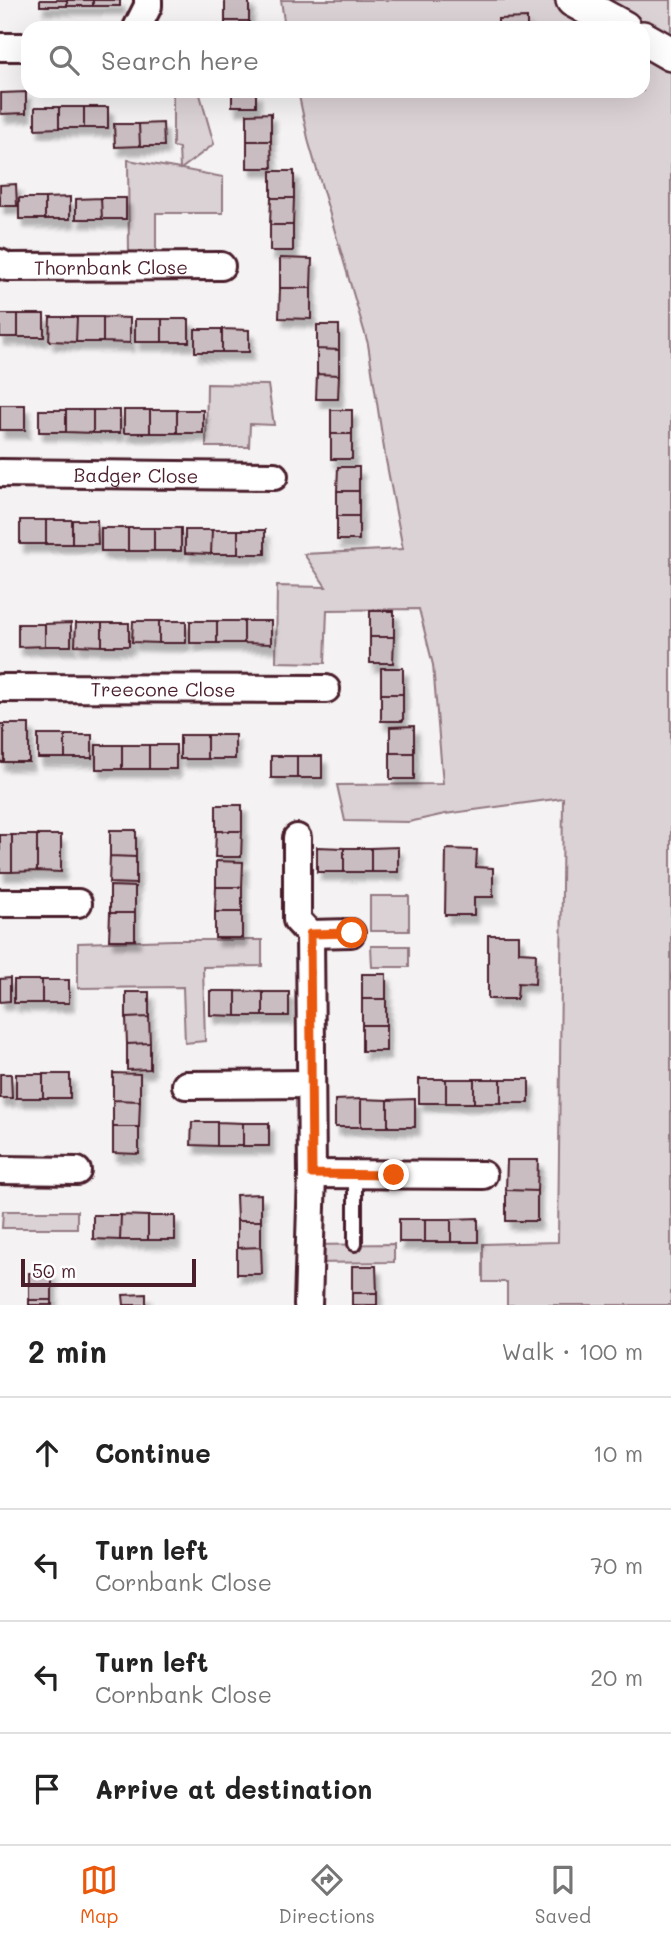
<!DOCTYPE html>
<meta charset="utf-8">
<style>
:root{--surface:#fff;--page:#f2f2f2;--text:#222;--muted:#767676;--line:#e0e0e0;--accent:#ea580c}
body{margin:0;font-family:Mali,sans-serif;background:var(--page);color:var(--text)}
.scale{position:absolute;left:21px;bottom:18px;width:175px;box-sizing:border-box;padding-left:7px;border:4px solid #4a1f2b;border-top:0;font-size:19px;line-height:24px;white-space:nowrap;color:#4a1f2b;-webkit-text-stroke:5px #fff;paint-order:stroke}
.stop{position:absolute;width:21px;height:21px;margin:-16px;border:5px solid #ea580c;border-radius:50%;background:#fff}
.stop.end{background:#ea580c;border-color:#fff;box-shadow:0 2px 7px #0008}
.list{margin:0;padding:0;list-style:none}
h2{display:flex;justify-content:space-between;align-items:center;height:91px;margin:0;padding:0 28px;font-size:30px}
h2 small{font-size:23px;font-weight:400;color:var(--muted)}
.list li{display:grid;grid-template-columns:46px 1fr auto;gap:21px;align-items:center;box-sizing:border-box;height:112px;padding:0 28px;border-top:2px solid var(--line)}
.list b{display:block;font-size:26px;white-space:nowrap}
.list p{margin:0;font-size:23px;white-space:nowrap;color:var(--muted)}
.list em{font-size:23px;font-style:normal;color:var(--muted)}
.icon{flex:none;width:38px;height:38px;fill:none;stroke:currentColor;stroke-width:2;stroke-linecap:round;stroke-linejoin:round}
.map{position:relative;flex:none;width:671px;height:1305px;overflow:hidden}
.search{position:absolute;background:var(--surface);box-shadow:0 7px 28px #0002;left:21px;right:21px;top:21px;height:77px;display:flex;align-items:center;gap:18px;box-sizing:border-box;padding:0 24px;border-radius:21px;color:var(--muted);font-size:26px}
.sheet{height:539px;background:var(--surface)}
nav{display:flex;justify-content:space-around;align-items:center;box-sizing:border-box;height:98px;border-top:2px solid var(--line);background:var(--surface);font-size:19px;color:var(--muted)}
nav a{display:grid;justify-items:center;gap:4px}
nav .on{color:var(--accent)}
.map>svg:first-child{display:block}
</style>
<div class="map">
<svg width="671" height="1305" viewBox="0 0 671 1305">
<defs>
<filter id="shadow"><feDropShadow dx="4.5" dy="8" stdDeviation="2" flood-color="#0004"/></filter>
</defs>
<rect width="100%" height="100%" fill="#f4f2f2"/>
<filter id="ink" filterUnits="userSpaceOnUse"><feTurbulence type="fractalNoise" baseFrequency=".0143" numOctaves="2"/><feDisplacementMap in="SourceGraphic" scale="14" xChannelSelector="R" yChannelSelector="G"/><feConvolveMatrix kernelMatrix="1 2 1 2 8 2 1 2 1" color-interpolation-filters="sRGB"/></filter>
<g filter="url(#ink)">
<path fill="#dbd2d5" stroke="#927880" stroke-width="2" d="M 281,0 L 671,0 L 671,1305 L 507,1305 L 507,1282 L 483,1282 L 483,1244 L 558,1242 L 563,798 L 445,814 L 409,822 L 345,821 L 337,785 L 443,784 L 433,665 L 419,609 L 327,610 L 325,663 L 276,662 L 277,586 L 326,587 L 304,554 L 403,549 L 385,455 L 368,344 L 309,143 L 298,91 L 643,91 L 643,28 L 285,28 Z
M 173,91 L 199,91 L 214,144 L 181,169 L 223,177 L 223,213 L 156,213 L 156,252 L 129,253 L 128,160 L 180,169 L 179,148 L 173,147 Z
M 207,384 L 268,385 L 274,425 L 250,424 L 249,447 L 206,447 Z
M 370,896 L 409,896 L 409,931 L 370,931 Z
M 174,940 L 262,940 L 262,966 L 203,967 L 205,1041 L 185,1043 L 183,987 L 78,988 L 78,943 Z
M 371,946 L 409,946 L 409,967 L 372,967 Z
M 3,1211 L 77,1211 L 77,1228 L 2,1228 Z
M 394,1244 L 394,1262 L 310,1263 L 310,1245 Z"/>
<path fill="#cabdc1" stroke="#4a1f2b" stroke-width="2" filter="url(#shadow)" d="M 40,0 L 67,0 L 67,6 L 40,6 Z
M 67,0 L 93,0 L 93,6 L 67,6 Z
M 93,0 L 120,0 L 120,6 L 93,6 Z
M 225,0 L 249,0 L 249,21 L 225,21 Z
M 527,18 L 527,28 L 498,28 L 498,19 Z
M 225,21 L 249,21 L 249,28 L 225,28 Z
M 232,91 L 256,91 L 256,106 L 232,106 Z
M 26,92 L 26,113 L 1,114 L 1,93 Z
M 35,107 L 59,107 L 59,128 L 35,129 Z
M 59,107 L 84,107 L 84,128 L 59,128 Z
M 84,107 L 108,107 L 108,128 L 84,128 Z
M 271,113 L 271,141 L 247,141 L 247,114 Z
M 163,123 L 164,146 L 140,146 L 139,124 Z
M 114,124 L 139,124 L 140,146 L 115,147 Z
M 247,141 L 271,141 L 272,168 L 247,168 Z
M 271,171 L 294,171 L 294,198 L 271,198 Z
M 16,184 L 17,206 L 0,206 L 0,185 Z
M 70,197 L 70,219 L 45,219 L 45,198 Z
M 19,198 L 45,198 L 45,219 L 19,219 Z
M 101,198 L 126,198 L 126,219 L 102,219 Z
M 101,198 L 102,219 L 76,219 L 76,199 Z
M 271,198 L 294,198 L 293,225 L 270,225 Z
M 270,225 L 293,225 L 293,251 L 270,251 Z
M 280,258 L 312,259 L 311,288 L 280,288 Z
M 280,288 L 311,288 L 311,319 L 279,318 Z
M 0,314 L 18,314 L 18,337 L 0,337 Z
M 18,314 L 44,314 L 44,337 L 18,337 Z
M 50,317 L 77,317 L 76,342 L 49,341 Z
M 77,317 L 103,317 L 103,342 L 76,342 Z
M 103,317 L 130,318 L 130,343 L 103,342 Z
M 135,319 L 162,319 L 162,342 L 135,342 Z
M 162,319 L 189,319 L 189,342 L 162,342 Z
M 317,325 L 339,325 L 339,350 L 317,349 Z
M 195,329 L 222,329 L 222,352 L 195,352 Z
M 222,329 L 249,330 L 249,352 L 222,352 Z
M 317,349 L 339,350 L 339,375 L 317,374 Z
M 317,374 L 339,375 L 338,399 L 316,399 Z
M 0,405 L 25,405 L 25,430 L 0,430 Z
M 39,410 L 66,410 L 66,432 L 39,432 Z
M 66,410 L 93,410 L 93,433 L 66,432 Z
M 93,410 L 120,410 L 120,433 L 93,433 Z
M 124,410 L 150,410 L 150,433 L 124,433 Z
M 150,410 L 177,410 L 177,433 L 150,433 Z
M 177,410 L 203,410 L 203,433 L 177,433 Z
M 331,410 L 352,410 L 352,434 L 331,434 Z
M 331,434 L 352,434 L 352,459 L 331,459 Z
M 338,467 L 359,467 L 359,491 L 337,491 Z
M 337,491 L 359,491 L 359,516 L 337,516 Z
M 337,516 L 359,516 L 359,540 L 337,540 Z
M 20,520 L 46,520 L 46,544 L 20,544 Z
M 46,520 L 72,520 L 72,544 L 46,544 Z
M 72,520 L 97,520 L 98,544 L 72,544 Z
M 101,528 L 128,528 L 128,551 L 101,551 Z
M 128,528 L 154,528 L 154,551 L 128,551 Z
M 154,528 L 181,528 L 181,551 L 154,551 Z
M 185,530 L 212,530 L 211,554 L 185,553 Z
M 212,530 L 238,530 L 238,554 L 211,554 Z
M 238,530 L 265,530 L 265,554 L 238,554 Z
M 370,611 L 394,611 L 394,637 L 370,637 Z
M 133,621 L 159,621 L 159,643 L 132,642 Z
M 159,621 L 186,621 L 186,643 L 159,643 Z
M 190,621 L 217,621 L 217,643 L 190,643 Z
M 217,621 L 244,621 L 244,643 L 217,643 Z
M 244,621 L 271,621 L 271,644 L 244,643 Z
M 71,623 L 71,646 L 45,646 L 45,624 Z
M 76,623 L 102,623 L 102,646 L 75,645 Z
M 102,623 L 129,623 L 129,646 L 102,646 Z
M 18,624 L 45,624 L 45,646 L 18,647 Z
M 370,637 L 394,637 L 393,663 L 370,663 Z
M 381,668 L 403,668 L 403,694 L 381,694 Z
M 381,694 L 403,694 L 403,721 L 381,721 Z
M 0,724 L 4,724 L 4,762 L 0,762 Z
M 4,724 L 29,724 L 29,762 L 4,762 Z
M 414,726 L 414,753 L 390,753 L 390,727 Z
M 38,735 L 65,735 L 65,758 L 38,758 Z
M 65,735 L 92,735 L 92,758 L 65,758 Z
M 180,735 L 207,735 L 207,759 L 180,759 Z
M 207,735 L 235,735 L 235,759 L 207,759 Z
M 96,745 L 122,745 L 122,769 L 96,769 Z
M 122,745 L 149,745 L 149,769 L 122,769 Z
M 149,745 L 176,745 L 176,769 L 149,769 Z
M 390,753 L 414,753 L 414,779 L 390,779 Z
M 271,756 L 297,756 L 297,778 L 271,778 Z
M 297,756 L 322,756 L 322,778 L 297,778 Z
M 216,805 L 242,805 L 242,831 L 216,831 Z
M 110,830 L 136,830 L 136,857 L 110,856 Z
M 216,831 L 242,831 L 241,857 L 215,857 Z
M 0,835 L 12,835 L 12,872 L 0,872 Z
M 12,835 L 37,835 L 37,871 L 12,872 Z
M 37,835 L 61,835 L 61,872 L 37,871 Z
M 317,847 L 344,848 L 344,872 L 317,872 Z
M 398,847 L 398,872 L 371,872 L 371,848 Z
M 344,848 L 371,848 L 371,872 L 344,872 Z
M 446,849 L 477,850 L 476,867 L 493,868 L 493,897 L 474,897 L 474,915 L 445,915 Z
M 110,856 L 136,857 L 136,884 L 109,883 Z
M 216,861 L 243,862 L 242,887 L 216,887 Z
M 110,886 L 135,887 L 135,913 L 110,913 Z
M 216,887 L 242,887 L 242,912 L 215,912 Z
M 215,912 L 242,912 L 242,938 L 215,938 Z
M 110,913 L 135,913 L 135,940 L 109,940 Z
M 488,935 L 519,935 L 519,952 L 536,953 L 535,984 L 518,983 L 517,999 L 488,999 Z
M 362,974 L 386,974 L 386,999 L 362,999 Z
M 10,978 L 10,1001 L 0,1002 L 0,979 Z
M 14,980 L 42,980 L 42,1003 L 14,1003 Z
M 42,980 L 69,980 L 69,1003 L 42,1003 Z
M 210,991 L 236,991 L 236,1016 L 210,1015 Z
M 236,991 L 263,992 L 263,1016 L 236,1016 Z
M 126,992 L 149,992 L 149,1017 L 126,1018 Z
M 263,992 L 289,992 L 289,1016 L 263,1016 Z
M 362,999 L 386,999 L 386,1025 L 362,1025 Z
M 149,1017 L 150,1043 L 127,1044 L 126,1018 Z
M 362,1025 L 386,1025 L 386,1051 L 362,1051 Z
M 150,1043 L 150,1069 L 127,1070 L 127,1044 Z
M 113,1073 L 140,1074 L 140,1101 L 113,1100 Z
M 0,1074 L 11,1074 L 12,1098 L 0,1098 Z
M 16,1074 L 43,1074 L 43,1098 L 16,1098 Z
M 43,1074 L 70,1074 L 70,1098 L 43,1098 Z
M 419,1079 L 446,1079 L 446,1103 L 419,1103 Z
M 446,1079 L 474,1079 L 474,1103 L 446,1103 Z
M 474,1079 L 501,1079 L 501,1103 L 474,1103 Z
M 501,1079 L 529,1079 L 529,1103 L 501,1103 Z
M 361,1099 L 361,1127 L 335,1127 L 335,1100 Z
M 361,1099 L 388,1100 L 388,1127 L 361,1127 Z
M 415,1099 L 415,1127 L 388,1127 L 388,1100 Z
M 113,1100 L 140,1101 L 139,1127 L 113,1127 Z
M 192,1122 L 217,1122 L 217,1146 L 191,1145 Z
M 217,1122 L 243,1123 L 243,1146 L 217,1146 Z
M 243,1123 L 269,1123 L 269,1146 L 243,1146 Z
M 113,1127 L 139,1127 L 139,1154 L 113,1153 Z
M 507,1160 L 538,1160 L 537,1191 L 506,1190 Z
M 506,1190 L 537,1191 L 537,1221 L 506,1221 Z
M 261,1194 L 261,1221 L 237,1221 L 236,1195 Z
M 93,1215 L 121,1215 L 120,1240 L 93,1239 Z
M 121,1215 L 148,1216 L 148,1240 L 120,1240 Z
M 148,1216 L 175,1216 L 175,1240 L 148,1240 Z
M 478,1218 L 478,1242 L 451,1242 L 451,1219 Z
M 399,1219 L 425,1219 L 425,1242 L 399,1242 Z
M 425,1219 L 451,1219 L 451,1242 L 425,1242 Z
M 237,1221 L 261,1221 L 261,1247 L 237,1248 Z
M 261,1247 L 262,1274 L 237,1274 L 237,1248 Z
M 352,1266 L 376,1266 L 377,1293 L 352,1293 Z
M 29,1273 L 52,1273 L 52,1300 L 29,1300 Z
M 352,1293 L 377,1293 L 377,1305 L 352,1305 Z
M 146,1294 L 146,1305 L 124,1305 L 123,1295 Z
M 29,1300 L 52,1300 L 52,1305 L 29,1305 Z"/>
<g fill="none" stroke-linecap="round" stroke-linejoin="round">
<g stroke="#4a1f2b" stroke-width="18">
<path id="service" d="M 355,1175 L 355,1244"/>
</g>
<g stroke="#4a1f2b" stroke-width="32">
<g id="minor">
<path d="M 137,28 L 148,6 L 148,0"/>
<path d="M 0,47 L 28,47"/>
<path id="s1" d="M 0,263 L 7,267 L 221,266"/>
<path id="s2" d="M 0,473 L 274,476"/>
<path id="s3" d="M 0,688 L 326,689"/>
<path d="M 297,838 L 297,920 L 310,934 L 312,1174 L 308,1305"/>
<path d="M 0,903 L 78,903"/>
<path d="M 310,934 L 351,933"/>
<path d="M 186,1085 L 311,1084"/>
<path d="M 0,1170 L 77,1171"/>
<path d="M 312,1174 L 483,1175"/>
</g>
</g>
<g stroke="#4a1f2b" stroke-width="38">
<path id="tertiary" d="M 573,0 L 624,28
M 643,38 L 671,54"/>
</g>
<use href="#service" stroke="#fff" stroke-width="12"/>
<use href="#minor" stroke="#fff" stroke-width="26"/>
<use href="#tertiary" stroke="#fff" stroke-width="33"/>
</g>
</g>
<g fill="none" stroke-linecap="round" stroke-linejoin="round" filter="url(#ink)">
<path stroke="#ea580c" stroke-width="9" d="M 352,933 L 310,934 L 312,1174 L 394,1175"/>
</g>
<g text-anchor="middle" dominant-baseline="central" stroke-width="5" stroke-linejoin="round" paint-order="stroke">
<g font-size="19" fill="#4a1f2b" stroke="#fff">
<text stroke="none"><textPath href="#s1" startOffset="112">Thornbank Close</textPath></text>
<text stroke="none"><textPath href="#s2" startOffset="136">Badger Close</textPath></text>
<text stroke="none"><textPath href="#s3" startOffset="163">Treecone Close</textPath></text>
</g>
</g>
</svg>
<div class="scale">50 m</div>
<div class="stop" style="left:352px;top:933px"></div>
<div class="stop end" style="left:394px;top:1175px"></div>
<div class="search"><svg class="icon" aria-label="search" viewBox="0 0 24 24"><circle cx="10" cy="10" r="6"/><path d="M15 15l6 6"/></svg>Search here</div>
</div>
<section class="sheet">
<h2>2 min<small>Walk · 100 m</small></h2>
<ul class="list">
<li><svg class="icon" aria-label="ahead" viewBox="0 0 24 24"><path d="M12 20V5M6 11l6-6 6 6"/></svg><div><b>Continue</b></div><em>10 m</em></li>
<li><svg class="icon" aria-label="left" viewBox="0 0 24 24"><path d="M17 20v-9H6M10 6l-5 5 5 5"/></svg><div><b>Turn left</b><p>Cornbank Close</p></div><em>70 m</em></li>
<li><svg class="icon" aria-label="left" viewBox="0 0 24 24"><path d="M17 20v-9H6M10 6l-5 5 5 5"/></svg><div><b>Turn left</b><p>Cornbank Close</p></div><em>20 m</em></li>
<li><svg class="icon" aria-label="arrive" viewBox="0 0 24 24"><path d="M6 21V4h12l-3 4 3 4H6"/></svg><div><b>Arrive at destination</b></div></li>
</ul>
</section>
<nav>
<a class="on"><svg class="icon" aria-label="map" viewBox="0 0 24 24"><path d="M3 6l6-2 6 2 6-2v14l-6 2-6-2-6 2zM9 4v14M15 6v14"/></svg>Map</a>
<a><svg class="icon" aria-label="directions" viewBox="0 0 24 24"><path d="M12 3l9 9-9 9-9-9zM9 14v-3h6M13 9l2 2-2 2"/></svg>Directions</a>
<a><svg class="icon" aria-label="saved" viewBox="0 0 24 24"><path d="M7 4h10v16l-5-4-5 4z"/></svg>Saved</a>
</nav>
